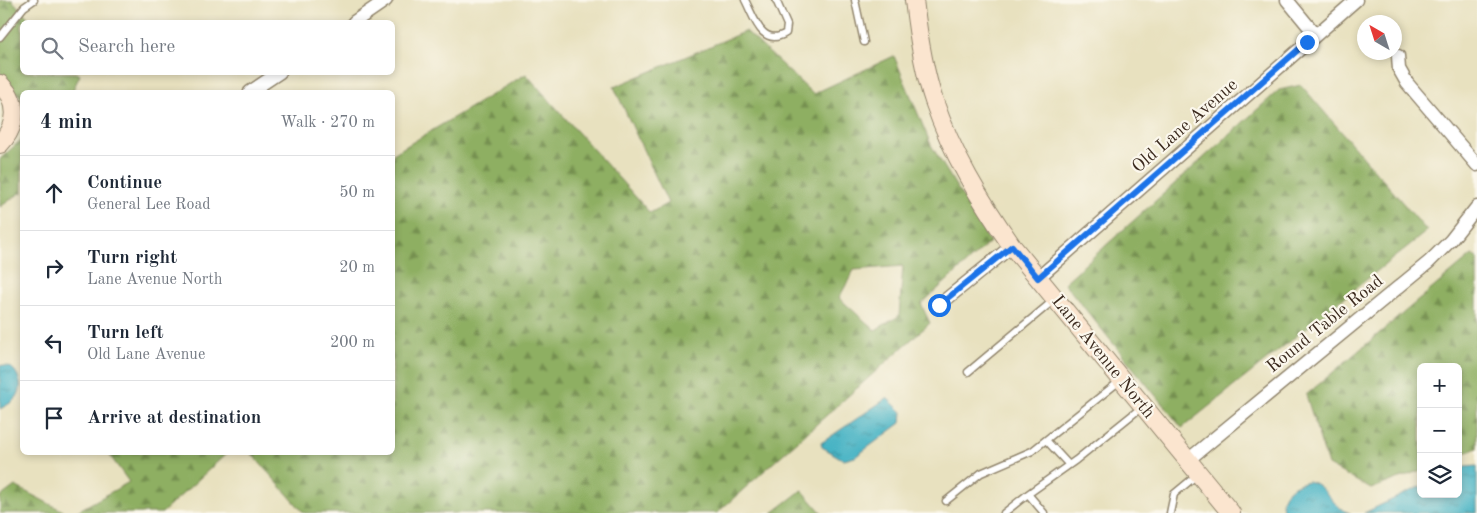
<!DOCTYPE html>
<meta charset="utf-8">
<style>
:root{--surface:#fff;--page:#f2f2f3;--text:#1f2937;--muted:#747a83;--line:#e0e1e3}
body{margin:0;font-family:"Old Standard TT",serif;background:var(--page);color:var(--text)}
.controls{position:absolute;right:15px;bottom:15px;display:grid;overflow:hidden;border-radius:8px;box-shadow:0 2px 8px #0003}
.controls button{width:45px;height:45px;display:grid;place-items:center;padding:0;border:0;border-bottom:1px solid var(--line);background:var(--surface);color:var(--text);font:25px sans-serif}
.compass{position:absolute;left:1357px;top:15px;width:45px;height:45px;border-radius:50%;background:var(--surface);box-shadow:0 2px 8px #0003;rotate:321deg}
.stop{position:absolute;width:15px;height:15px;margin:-11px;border:4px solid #1a73e8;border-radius:50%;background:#fff}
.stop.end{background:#1a73e8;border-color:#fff;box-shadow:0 1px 5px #0008}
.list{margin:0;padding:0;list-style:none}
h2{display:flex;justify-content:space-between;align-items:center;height:65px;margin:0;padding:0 20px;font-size:21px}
h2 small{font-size:16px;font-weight:400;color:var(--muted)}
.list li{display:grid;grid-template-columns:32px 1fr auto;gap:15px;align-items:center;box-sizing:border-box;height:75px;padding:0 20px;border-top:1px solid var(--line)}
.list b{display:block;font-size:19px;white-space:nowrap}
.list p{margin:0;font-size:16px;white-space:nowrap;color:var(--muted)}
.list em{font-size:16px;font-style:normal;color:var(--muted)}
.icon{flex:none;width:28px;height:28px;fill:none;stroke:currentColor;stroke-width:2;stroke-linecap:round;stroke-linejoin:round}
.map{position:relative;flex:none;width:1477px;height:513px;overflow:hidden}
.search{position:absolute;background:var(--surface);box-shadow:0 2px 8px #0003;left:20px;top:20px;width:375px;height:55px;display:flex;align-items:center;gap:12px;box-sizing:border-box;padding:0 18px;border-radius:8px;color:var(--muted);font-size:19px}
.panel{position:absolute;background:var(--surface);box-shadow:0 2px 8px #0003;left:20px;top:90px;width:375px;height:365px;border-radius:8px}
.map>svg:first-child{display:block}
</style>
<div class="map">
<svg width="1477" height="513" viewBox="0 0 1477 513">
<defs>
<pattern id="forest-firs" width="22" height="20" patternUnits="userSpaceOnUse" patternTransform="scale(1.25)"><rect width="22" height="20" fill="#8eaf62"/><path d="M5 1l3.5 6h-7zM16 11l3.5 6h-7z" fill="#758f50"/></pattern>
<pattern id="water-ripples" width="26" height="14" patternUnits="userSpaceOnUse" patternTransform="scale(1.25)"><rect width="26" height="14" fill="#47b3c4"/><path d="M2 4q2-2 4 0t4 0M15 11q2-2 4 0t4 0" fill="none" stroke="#3c929f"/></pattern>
</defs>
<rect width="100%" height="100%" fill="#fbf7ec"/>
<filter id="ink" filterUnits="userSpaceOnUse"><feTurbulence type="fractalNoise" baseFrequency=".02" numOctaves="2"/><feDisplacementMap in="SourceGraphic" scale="10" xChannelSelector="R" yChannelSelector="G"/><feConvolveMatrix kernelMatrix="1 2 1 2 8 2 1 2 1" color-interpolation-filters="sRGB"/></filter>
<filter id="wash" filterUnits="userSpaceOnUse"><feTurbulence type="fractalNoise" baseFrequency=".0096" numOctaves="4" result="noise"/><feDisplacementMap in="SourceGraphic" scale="20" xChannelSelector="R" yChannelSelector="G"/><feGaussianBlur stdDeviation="1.12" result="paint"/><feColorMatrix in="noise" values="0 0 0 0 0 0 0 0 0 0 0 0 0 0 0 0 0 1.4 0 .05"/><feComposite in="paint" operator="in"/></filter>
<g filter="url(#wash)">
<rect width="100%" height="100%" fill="#e8e1bf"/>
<path fill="url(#forest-firs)" stroke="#646c40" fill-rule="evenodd" d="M 0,0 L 12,0 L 32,22 L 22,22 L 22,72 L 77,73 L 80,75 L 72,92 L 22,92 L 22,99 L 0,72 Z
M 746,31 L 813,94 L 894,56 L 931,145 L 990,242 L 921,304 L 930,323 L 717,513 L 304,513 L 251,453 L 392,452 L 393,154 L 526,74 L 650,213 L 668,203 L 614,87 ZM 903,266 L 899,316 L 875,330 L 839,298 L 854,270 Z
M 1301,85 L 1427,231 L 1182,428 L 1064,283 L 1279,90 Z
M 22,139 L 22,193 L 20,193 L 0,207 L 0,159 Z
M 1472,255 L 1477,258 L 1477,448 L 1458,456 L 1458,367 L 1421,367 L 1421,470 L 1371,489 L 1328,465 L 1306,395 Z
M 108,453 L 227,453 L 162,513 L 74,513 L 129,482 Z
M 15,486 L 67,513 L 0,513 L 0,497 Z
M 802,490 L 822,513 L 772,513 Z"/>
<path fill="url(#water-ripples)" stroke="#416e71" d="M 2,365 C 5,366 8,366 10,367 C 18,371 23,385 19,393 C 16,401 7,405 0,409 L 0,366 Z
M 887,398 L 902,412 L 901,423 L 855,457 L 844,460 L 822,447 L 821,443 Z
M 1477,466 L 1477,513 L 1364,513 L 1421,486 L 1421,494 L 1458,494 L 1458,470 L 1465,467 Z
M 1308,481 C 1310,482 1313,482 1316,484 C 1328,491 1335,509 1350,513 L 1284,513 C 1277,494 1291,485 1308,481 Z"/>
</g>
<g filter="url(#ink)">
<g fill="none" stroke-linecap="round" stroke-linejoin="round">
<g stroke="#92866e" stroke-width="9">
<path id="lane" d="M 745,0 C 754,17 762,48 786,33 L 787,25 L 776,0
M 855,0 L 864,42
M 0,37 L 24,7 L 34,0
M 968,372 L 1054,300
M 1046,440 L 1069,465
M 946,501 L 981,473 L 1032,451 L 1121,380
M 1004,513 L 1028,494
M 1044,513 L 1028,494 L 1076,460 L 1142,407
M 1170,513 L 1174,494 L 1197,475"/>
</g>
<g stroke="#92866e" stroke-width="15">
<path id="street" d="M 1287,0 L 1315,34
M 354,22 L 386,0
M 1398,56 L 1399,69 L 1407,83 L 1477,165
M 250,92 L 280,72
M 1038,278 L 1356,0
M 939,305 L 1012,246
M 1188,460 L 1429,262 L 1451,240 L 1477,207"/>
</g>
<g stroke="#92866e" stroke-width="20">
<path id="secondary" d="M 914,0 C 918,34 923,69 934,101 C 952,154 980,200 1012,246 L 1231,513
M 0,84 C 3,88 8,92 10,97 C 18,114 12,131 0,144"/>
</g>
<use href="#lane" stroke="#fff" stroke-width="6"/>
<use href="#street" stroke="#fff" stroke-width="12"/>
<use href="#secondary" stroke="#fbe5cf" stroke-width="18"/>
</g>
</g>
<g fill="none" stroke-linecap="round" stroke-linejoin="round" filter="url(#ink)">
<path stroke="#1a73e8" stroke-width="6" d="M 939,305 L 1012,246 L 1038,278 L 1307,42"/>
</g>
<g text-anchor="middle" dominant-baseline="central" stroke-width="4.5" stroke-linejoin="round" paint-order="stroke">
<g font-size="18" fill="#3b2a1e" stroke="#fbf7ec">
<text transform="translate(1185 126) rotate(-41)">Old Lane Avenue</text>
<text transform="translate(1325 324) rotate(-39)">Round Table Road</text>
<text transform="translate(1103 357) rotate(51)">Lane Avenue North</text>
</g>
</g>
</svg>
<div class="controls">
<button>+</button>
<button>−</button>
<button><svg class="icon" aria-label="layers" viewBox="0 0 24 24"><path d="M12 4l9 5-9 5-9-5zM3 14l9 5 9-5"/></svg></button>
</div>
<svg class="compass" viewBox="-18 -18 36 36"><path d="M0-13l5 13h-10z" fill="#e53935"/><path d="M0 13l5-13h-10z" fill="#747a83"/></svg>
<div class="stop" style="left:939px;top:305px"></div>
<div class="stop end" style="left:1307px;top:42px"></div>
<div class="search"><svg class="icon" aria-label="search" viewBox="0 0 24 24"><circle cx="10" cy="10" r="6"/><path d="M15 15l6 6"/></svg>Search here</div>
<section class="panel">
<h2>4 min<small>Walk · 270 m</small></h2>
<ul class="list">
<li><svg class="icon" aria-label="ahead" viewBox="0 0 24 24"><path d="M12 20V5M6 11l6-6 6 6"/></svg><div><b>Continue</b><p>General Lee Road</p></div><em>50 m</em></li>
<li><svg class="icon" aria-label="right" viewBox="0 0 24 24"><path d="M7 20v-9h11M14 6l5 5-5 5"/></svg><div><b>Turn right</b><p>Lane Avenue North</p></div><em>20 m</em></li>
<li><svg class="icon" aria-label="left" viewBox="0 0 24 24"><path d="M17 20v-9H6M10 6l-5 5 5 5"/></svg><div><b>Turn left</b><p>Old Lane Avenue</p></div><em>200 m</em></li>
<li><svg class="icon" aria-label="arrive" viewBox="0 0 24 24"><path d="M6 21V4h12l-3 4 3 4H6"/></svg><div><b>Arrive at destination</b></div></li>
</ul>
</section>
</div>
